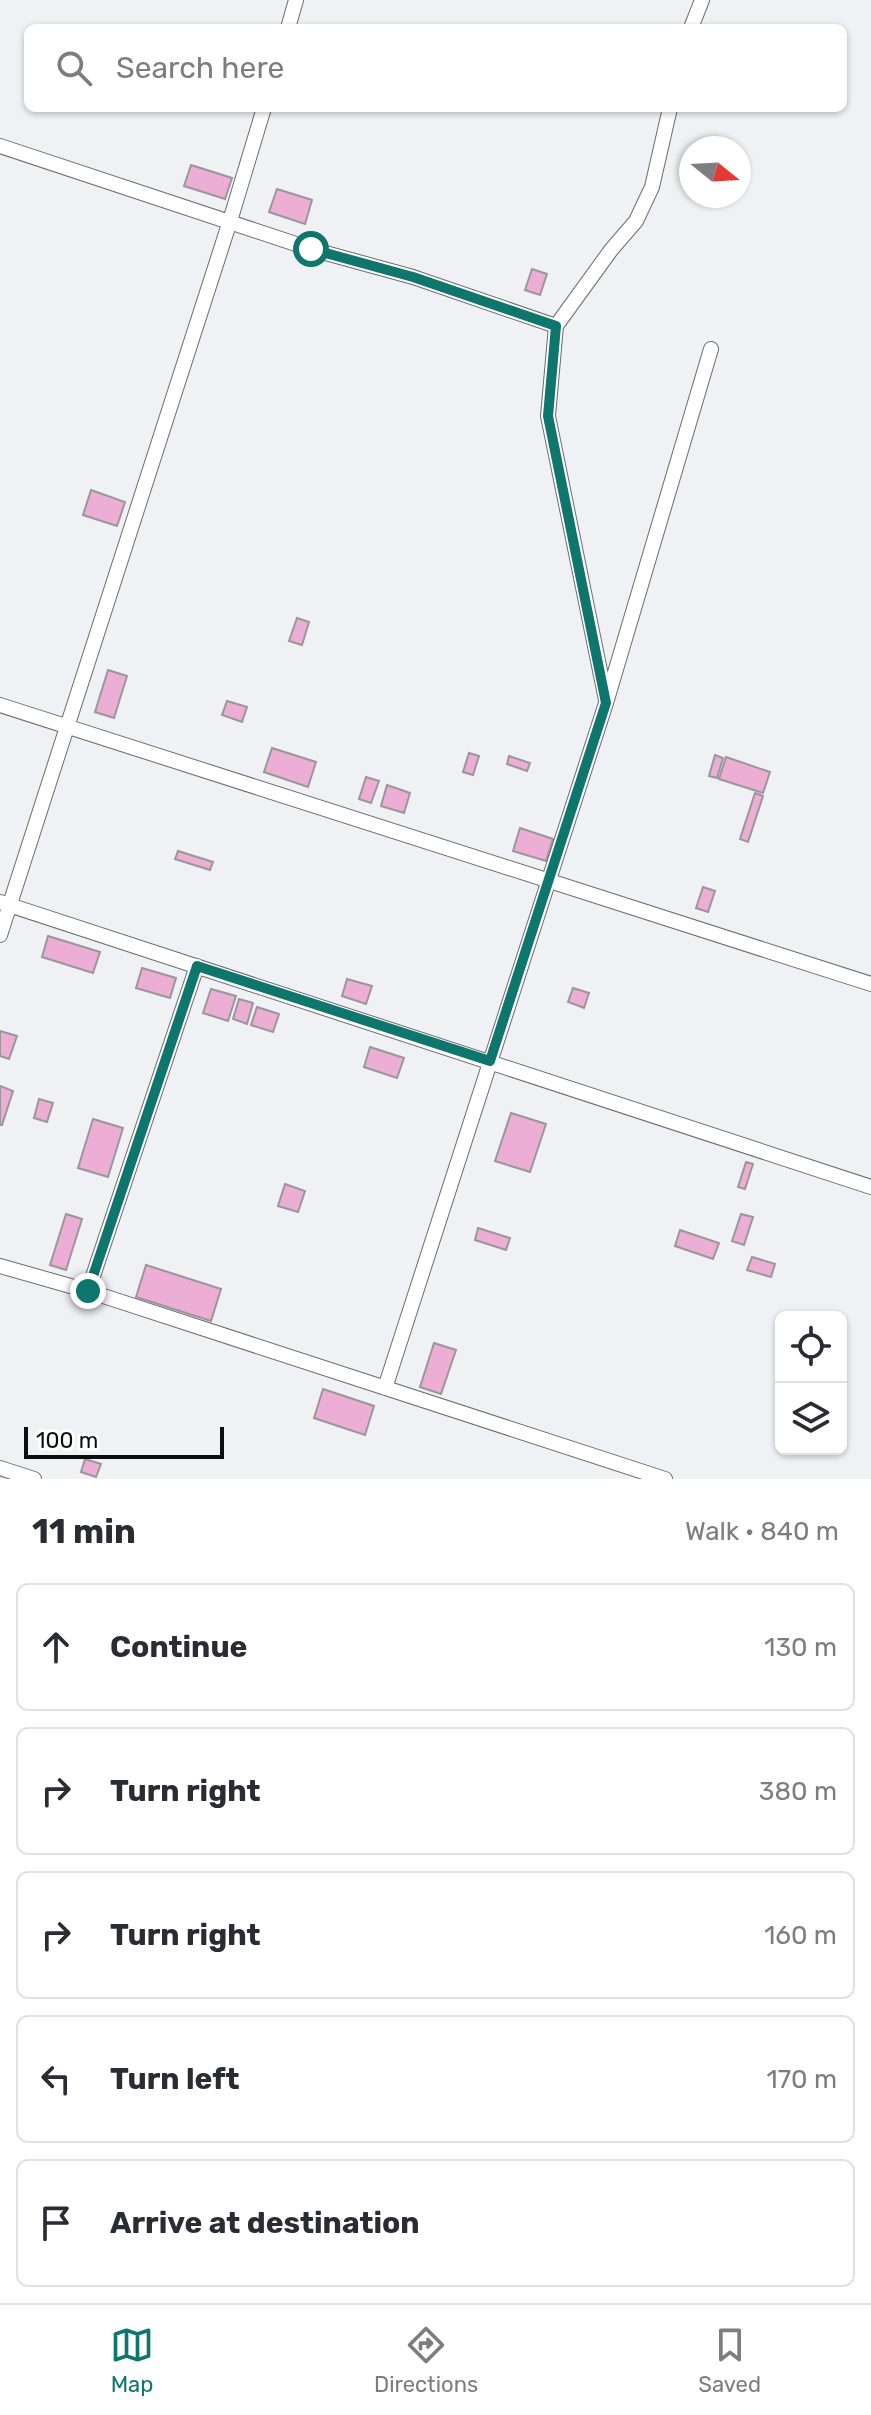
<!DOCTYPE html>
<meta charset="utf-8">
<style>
:root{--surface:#fff;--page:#f7f7f7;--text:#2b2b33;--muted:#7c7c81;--line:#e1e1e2;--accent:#0f766e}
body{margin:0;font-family:Rubik,sans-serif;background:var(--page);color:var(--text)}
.controls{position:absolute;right:24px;bottom:24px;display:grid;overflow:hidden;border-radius:12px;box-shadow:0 2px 6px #0004}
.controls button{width:72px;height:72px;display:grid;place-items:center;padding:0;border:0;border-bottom:2px solid var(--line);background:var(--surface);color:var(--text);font:40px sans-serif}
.compass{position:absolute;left:679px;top:136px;width:72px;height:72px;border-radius:50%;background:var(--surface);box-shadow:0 2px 6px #0004;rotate:108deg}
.scale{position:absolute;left:24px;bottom:20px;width:200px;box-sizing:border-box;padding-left:8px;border:4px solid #0d0d0e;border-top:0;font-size:22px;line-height:28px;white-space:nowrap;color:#0d0d0e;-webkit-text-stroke:6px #feffff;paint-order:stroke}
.stop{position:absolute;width:24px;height:24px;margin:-18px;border:6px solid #0f766e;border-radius:50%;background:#fff}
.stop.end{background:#0f766e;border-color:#fff;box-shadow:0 2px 8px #0008}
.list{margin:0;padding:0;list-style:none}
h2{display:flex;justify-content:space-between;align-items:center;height:104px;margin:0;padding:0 32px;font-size:34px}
h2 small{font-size:26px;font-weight:400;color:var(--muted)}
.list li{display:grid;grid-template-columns:52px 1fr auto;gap:24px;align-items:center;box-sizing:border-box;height:128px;margin:0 16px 16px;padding:0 16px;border:2px solid var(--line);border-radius:12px}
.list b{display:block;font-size:30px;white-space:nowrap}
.list em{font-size:26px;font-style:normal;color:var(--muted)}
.icon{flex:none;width:44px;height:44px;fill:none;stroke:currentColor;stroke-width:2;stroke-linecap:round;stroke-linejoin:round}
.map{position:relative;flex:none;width:871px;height:1479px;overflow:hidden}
.search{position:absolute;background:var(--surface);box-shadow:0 2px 6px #0004;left:24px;right:24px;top:24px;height:88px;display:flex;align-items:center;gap:20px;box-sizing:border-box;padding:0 28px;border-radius:12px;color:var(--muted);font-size:30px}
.sheet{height:824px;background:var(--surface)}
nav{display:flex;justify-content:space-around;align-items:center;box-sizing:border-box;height:112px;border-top:2px solid var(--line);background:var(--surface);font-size:22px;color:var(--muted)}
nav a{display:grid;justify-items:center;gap:4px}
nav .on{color:var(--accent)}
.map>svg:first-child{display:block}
</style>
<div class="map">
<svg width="871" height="1479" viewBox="0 0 871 1479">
<rect width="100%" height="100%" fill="#f0f1f4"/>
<path fill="#edaed5" stroke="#999798" stroke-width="2" d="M 191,165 L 232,178 L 225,199 L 184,186 Z
M 277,189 L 312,200 L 305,224 L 269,212 Z
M 532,269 L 547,274 L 540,295 L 525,290 Z
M 91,490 L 125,502 L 117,526 L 83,515 Z
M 297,618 L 309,622 L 302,645 L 289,641 Z
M 108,670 L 127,676 L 114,718 L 95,712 Z
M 227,701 L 247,707 L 242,722 L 222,715 Z
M 272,748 L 316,762 L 308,787 L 264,772 Z
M 469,753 L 479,756 L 473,775 L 463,772 Z
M 715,755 L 723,758 L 717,778 L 709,776 Z
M 509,756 L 530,763 L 527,771 L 507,764 Z
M 726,757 L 770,772 L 763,793 L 719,779 Z
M 366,777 L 379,781 L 371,803 L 359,799 Z
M 387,785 L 410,793 L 404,813 L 381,806 Z
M 755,793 L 763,796 L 748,842 L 740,839 Z
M 520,828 L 553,839 L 546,861 L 513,851 Z
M 178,851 L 213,862 L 210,870 L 175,859 Z
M 703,887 L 715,891 L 708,912 L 696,908 Z
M 48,936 L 100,952 L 93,973 L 42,957 Z
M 142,968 L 176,978 L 170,998 L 136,988 Z
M 347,979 L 372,986 L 366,1004 L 342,996 Z
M 573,988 L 589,993 L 584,1008 L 568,1002 Z
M 211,989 L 236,996 L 228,1021 L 203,1013 Z
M 239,999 L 253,1003 L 247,1024 L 233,1019 Z
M 257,1007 L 279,1014 L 273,1032 L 251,1025 Z
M 0,1031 L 17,1036 L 9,1059 L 0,1056 Z
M 370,1047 L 404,1058 L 397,1078 L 364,1067 Z
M 0,1086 L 13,1091 L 2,1125 L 0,1125 Z
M 39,1099 L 53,1103 L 47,1122 L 34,1118 Z
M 511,1113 L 546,1124 L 530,1172 L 495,1161 Z
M 93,1119 L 123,1128 L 108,1177 L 78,1168 Z
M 746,1162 L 753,1164 L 745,1189 L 738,1187 Z
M 285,1184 L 305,1191 L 298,1212 L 278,1206 Z
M 66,1214 L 82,1219 L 66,1270 L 50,1265 Z
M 741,1214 L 753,1217 L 744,1245 L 732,1241 Z
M 478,1228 L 510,1238 L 506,1250 L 475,1240 Z
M 680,1230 L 719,1243 L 713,1259 L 675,1246 Z
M 752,1257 L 775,1264 L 771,1277 L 747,1270 Z
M 146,1265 L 221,1289 L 211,1321 L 136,1297 Z
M 434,1343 L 456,1350 L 441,1394 L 420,1387 Z
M 323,1389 L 374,1406 L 365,1435 L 314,1418 Z
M 85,1459 L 101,1464 L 96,1477 L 81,1472 Z"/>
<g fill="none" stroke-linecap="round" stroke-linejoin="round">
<g stroke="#6b6c6f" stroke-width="16">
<path id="minor" d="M 288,28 L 296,0
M 691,28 L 702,0
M 0,146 L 311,249 L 413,277 L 556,326
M 606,700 L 548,416 L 556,326 L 611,250 L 636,221 L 652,187 L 670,108
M 0,705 L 871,984
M 0,902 L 871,1187
M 0,935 L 230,221 L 264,108
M 0,1266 L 88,1291 L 665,1479
M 88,1291 L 197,966
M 385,1388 L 606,703 L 711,349
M 0,1468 L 34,1479"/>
</g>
<use href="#minor" stroke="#fff" stroke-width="14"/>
</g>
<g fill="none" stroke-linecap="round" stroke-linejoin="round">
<path stroke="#0f766e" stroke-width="10" d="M 88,1291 L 197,966 L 490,1061 L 606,703 L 548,416 L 556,326 L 413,277 L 311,249"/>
</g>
</svg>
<div class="controls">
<button><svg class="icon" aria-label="locate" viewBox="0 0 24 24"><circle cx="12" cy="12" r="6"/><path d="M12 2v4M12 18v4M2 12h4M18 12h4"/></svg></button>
<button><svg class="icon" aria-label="layers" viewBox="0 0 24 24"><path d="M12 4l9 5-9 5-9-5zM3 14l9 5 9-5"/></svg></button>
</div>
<svg class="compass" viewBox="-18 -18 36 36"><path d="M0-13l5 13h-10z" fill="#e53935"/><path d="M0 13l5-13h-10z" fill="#7c7c81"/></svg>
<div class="scale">100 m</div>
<div class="stop" style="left:311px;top:249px"></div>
<div class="stop end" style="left:88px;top:1291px"></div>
<div class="search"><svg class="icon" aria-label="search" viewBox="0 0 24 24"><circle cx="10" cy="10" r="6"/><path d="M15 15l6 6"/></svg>Search here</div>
</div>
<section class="sheet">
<h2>11 min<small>Walk · 840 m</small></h2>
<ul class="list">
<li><svg class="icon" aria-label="ahead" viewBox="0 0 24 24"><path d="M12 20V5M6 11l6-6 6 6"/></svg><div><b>Continue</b></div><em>130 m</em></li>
<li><svg class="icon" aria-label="right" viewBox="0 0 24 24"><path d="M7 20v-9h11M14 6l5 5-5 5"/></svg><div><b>Turn right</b></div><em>380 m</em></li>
<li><svg class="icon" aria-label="right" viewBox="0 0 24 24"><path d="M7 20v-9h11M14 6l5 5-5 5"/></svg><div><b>Turn right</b></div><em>160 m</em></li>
<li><svg class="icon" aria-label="left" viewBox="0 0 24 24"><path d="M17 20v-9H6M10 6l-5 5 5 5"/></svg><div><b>Turn left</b></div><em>170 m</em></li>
<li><svg class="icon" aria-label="arrive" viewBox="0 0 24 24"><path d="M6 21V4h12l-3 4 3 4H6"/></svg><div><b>Arrive at destination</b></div></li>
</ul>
</section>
<nav>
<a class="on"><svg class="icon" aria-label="map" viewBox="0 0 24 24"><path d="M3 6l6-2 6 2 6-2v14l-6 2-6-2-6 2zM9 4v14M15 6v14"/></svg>Map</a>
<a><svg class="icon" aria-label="directions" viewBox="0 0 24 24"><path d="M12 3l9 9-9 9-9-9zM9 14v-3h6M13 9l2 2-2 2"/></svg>Directions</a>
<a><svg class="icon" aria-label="saved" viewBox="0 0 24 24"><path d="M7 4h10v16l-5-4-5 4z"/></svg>Saved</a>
</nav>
